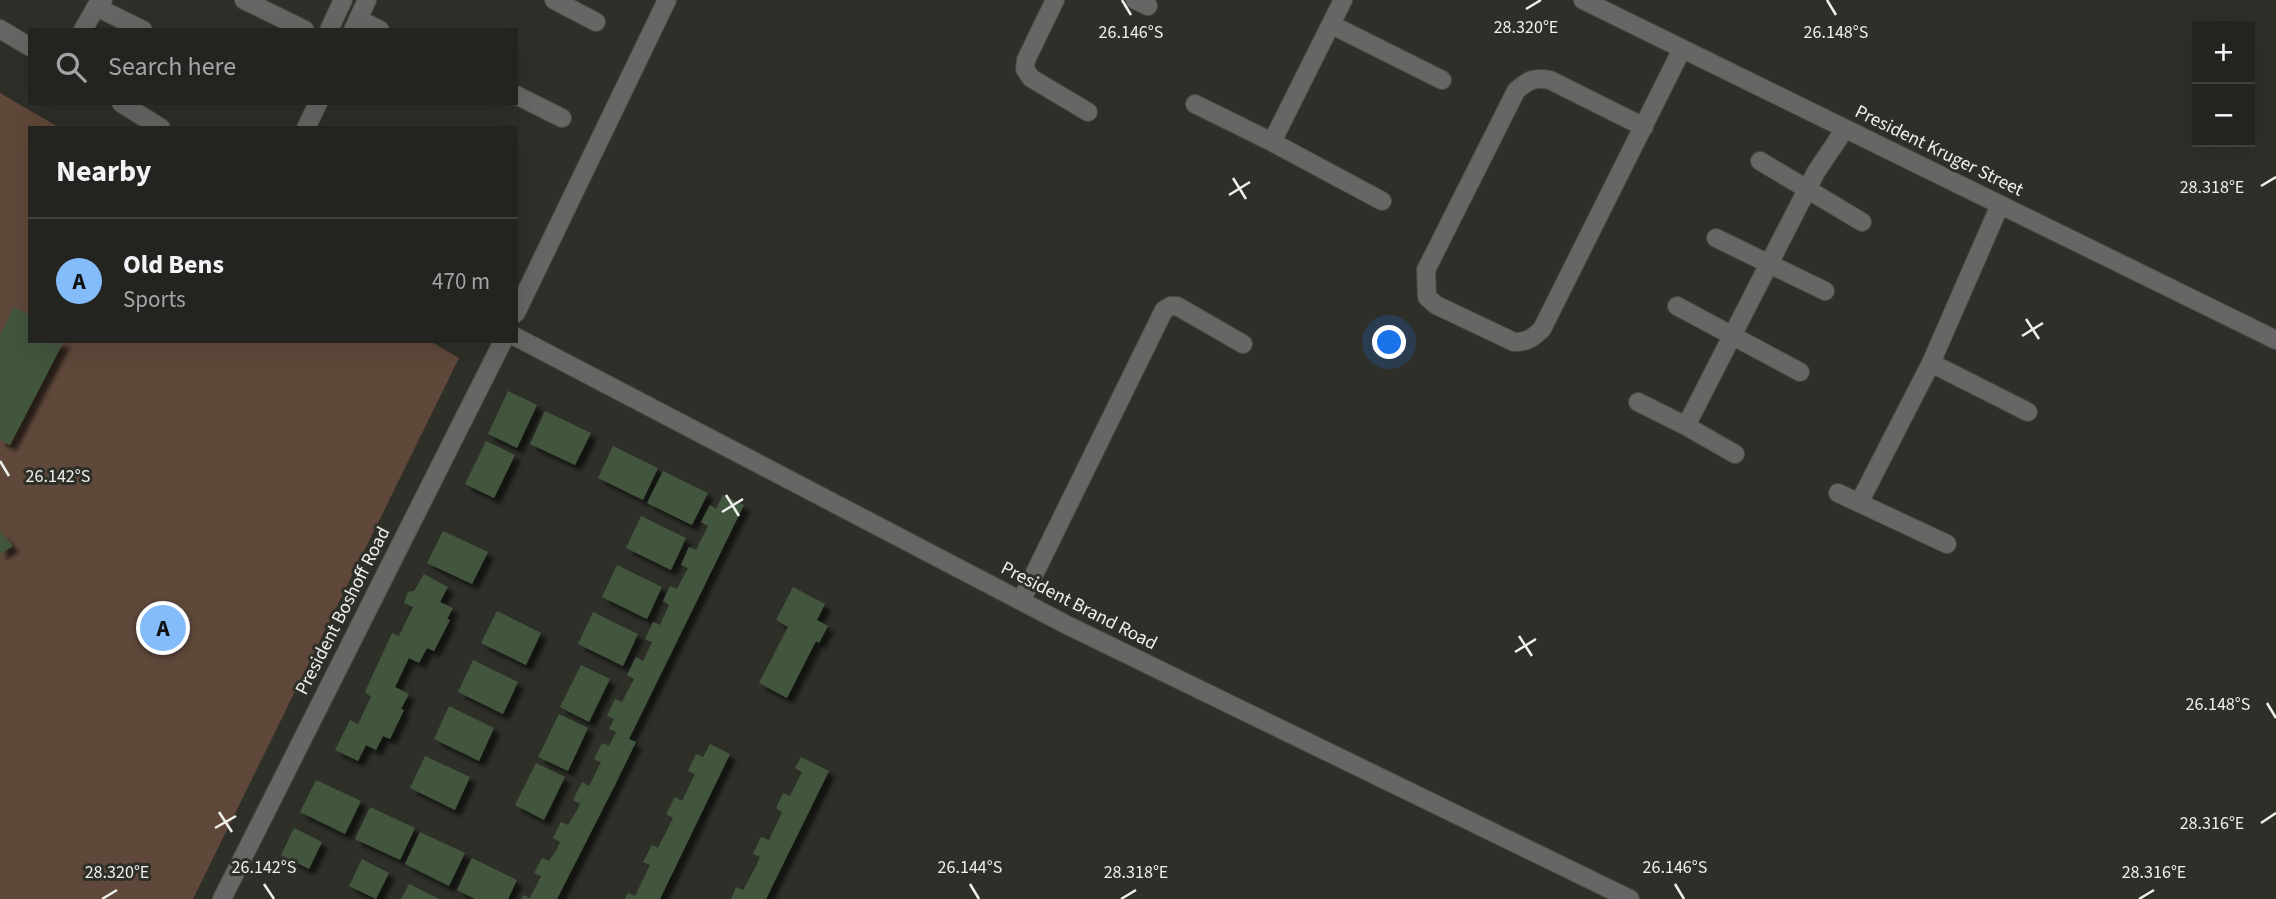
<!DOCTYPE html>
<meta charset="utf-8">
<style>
:root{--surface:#232320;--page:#2f2f2d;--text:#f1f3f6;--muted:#a3a4a5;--line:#40403e;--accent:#84bcfb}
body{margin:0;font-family:"Source Sans 3",sans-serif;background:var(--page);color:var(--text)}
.controls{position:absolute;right:21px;top:21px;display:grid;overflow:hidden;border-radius:0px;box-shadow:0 7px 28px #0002}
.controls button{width:63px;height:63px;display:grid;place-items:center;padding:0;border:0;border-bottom:2px solid var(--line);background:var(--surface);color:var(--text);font:35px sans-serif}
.you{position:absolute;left:1390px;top:343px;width:24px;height:24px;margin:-18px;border:5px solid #fff;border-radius:50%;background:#1a73e8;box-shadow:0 0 0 10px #1a73e833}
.badge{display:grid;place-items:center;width:46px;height:46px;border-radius:50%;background:var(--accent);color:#111;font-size:23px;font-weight:700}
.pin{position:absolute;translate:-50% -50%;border:4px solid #fff;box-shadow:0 2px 7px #0006}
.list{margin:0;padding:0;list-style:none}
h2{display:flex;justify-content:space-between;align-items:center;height:91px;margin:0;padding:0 28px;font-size:30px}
h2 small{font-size:23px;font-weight:400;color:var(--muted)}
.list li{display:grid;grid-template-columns:46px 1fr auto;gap:21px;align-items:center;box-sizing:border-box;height:126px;padding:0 28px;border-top:2px solid var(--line)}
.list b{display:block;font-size:26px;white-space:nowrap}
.list p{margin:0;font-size:23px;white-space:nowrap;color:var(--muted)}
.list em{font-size:23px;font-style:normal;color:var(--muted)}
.icon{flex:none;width:38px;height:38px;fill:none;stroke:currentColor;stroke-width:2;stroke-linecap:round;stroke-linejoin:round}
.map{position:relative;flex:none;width:2276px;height:899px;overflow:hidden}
.search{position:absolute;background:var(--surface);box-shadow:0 7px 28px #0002;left:28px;top:28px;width:490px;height:77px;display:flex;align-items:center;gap:18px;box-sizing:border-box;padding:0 24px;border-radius:0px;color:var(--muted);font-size:26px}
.panel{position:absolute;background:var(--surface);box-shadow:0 7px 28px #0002;left:28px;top:126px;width:490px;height:217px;border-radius:0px}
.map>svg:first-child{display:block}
</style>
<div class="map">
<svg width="2276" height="899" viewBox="0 0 2276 899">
<defs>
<filter id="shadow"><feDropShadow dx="6" dy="6" stdDeviation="2" flood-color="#0009"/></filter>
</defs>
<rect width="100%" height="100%" fill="#2f2f2a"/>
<path fill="#5f483a" d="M 0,93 L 60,128 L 30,128 L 30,341 L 430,341 L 459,358 L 193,899 L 0,899 Z"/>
<path fill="#42573c" filter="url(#shadow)" d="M 14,307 L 30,315 L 30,341 L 64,341 L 10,445 L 0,440 L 0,335 Z
M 508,391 L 537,405 L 517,448 L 488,434 Z
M 545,411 L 591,433 L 575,465 L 530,444 Z
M 486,441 L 515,455 L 494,498 L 465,484 Z
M 613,446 L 658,468 L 643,500 L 598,478 Z
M 663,471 L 708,493 L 692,525 L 647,503 Z
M 723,495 L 744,505 L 629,739 L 636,742 L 615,785 L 557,899 L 521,899 L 523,895 L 530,898 L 541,876 L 534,873 L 542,858 L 549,861 L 556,851 L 560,842 L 553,838 L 561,822 L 568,825 L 577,810 L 580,804 L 573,800 L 582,782 L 589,786 L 601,762 L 594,759 L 602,743 L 609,746 L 616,732 L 609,729 L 614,719 L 607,716 L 615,699 L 622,702 L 634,679 L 627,675 L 636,657 L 643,661 L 652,642 L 645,639 L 653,622 L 660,625 L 669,605 L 663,601 L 670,586 L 677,589 L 688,568 L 681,565 L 689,547 L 696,550 L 708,526 L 701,522 L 710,505 L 716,509 Z
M 641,516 L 686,538 L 671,570 L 626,548 Z
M 0,531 L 13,546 L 0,554 Z
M 443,531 L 488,552 L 472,584 L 427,563 Z
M 617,565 L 662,587 L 647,619 L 602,597 Z
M 424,574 L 448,587 L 440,602 L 453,608 L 447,619 L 450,620 L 434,651 L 427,648 L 419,663 L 409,658 L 395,687 L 409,694 L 401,709 L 404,710 L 390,739 L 383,736 L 376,750 L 366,745 L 358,761 L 335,750 L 350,720 L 358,724 L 371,697 L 365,692 L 392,633 L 399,636 L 413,607 L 404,603 L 408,592 L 414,591 Z
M 793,587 L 825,604 L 817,620 L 828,626 L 819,643 L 816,641 L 787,698 L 759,683 L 788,627 L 776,620 Z
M 497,611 L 541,633 L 526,665 L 481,643 Z
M 593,612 L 638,634 L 623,666 L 578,644 Z
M 473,660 L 518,682 L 503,714 L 458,692 Z
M 581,665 L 610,679 L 589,722 L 560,707 Z
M 449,706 L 494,728 L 479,761 L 434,739 Z
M 559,714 L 588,728 L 568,771 L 538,757 Z
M 710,744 L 730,754 L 660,899 L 625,899 L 628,893 L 635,896 L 650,865 L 643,862 L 652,845 L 658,848 L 673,818 L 666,814 L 675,797 L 682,801 L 695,774 L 688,771 L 696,754 L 703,757 Z
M 425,756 L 470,777 L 455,810 L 410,788 Z
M 801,757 L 829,771 L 766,899 L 731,899 L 736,887 L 743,890 L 755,868 L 760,857 L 753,854 L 761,837 L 769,840 L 782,812 L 776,808 L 783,793 L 790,796 L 802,772 L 795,768 Z
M 536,763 L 565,777 L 544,820 L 515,805 Z
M 316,780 L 361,801 L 345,834 L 300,812 Z
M 370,807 L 415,828 L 400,860 L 355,839 Z
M 294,828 L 322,842 L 309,869 L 281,855 Z
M 420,832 L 465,853 L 449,886 L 405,864 Z
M 472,858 L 517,880 L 508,899 L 475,899 L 457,890 Z
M 362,859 L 389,873 L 376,899 L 349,886 Z
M 409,884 L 440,899 L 401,899 Z"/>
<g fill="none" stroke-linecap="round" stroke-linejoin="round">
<g stroke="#4a4a45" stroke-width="20">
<path id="minor" d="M 244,0 L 305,30
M 554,0 L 596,22
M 1055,0 L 1026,60 L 1025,69 L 1031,78 L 1088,112
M 1135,0 L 1148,6
M 1583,0 L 2276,340
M 96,7 L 143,30
M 358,19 L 380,30
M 1332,25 L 1442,80
M 0,29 L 30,47
M 83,30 L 96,7 L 103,0
M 329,30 L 343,0
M 353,30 L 367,0
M 516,95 L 562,118
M 121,103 L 161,128
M 1195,104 L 1272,142 L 1382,201
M 1644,127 L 1550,80 C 1534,77 1528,80 1516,91 L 1426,270 L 1427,297 L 1436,305 L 1514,342 C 1527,342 1533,338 1542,329 L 1682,49
M 306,128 L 318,103
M 1272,142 L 1343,0
M 1760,161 L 1862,222
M 1716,238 L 1825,291
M 1677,306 L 1800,372
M 516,313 L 667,0
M 516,337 L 1067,625 L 1630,899
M 1931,363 L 2028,412
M 1638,402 L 1686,426
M 1735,454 L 1686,426 L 1816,172 L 1845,129
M 1838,493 L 1947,544
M 1859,503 L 1931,363 L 2000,205
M 1021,601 L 1164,310 L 1171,306 L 1177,306 L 1243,344
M 222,899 L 503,341"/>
</g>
<use href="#minor" stroke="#686664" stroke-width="18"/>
</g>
<path fill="none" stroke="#efefec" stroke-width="2.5" d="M 1122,0 L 1131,15M 1827,0 L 1836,15M 1526,9 L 1541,0M 1233,178 L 1246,199M 2261,186 L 2276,177M 1229,195 L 1250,182M 2026,319 L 2039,339M 2022,336 L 2043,323M 0,461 L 9,476M 726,495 L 739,516M 722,512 L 743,499M 1519,636 L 1532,656M 1515,652 L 1536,639M 2267,703 L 2276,718M 219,812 L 232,832M 2261,823 L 2276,813M 215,828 L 236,816M 264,884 L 274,899M 970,884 L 979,899M 1675,884 L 1684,899M 102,899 L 117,890M 1121,899 L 1136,890M 2139,899 L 2154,890"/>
<g text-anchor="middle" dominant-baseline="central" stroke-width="6" stroke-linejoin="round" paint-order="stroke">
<g font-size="19" fill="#efefec" stroke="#2f2f2a">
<text transform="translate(1939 151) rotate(26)">President Kruger Street</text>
<text transform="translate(1079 606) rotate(27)">President Brand Road</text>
<text transform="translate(343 611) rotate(-63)">President Boshoff Road</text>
</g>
</g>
<g font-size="18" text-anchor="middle" fill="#efefec" stroke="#2f2f2a" stroke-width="6" stroke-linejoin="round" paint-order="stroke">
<text x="1526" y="33">28.320°E</text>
<text x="1131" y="38">26.146°S</text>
<text x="1836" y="38">26.148°S</text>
<text x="2212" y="193">28.318°E</text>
<text x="58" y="482">26.142°S</text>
<text x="2218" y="710">26.148°S</text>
<text x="2212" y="829">28.316°E</text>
<text x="264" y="873">26.142°S</text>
<text x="970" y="873">26.144°S</text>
<text x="1675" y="873">26.146°S</text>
<text x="117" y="878">28.320°E</text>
<text x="1136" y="878">28.318°E</text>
<text x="2154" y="878">28.316°E</text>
</g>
</svg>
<div class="controls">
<button>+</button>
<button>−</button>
</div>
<div class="you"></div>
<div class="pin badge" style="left:163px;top:628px">A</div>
<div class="search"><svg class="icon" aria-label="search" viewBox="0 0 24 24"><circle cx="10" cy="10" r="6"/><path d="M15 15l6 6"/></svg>Search here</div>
<section class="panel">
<h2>Nearby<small></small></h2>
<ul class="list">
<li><span class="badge">A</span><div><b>Old Bens</b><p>Sports</p></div><em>470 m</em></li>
</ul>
</section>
</div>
